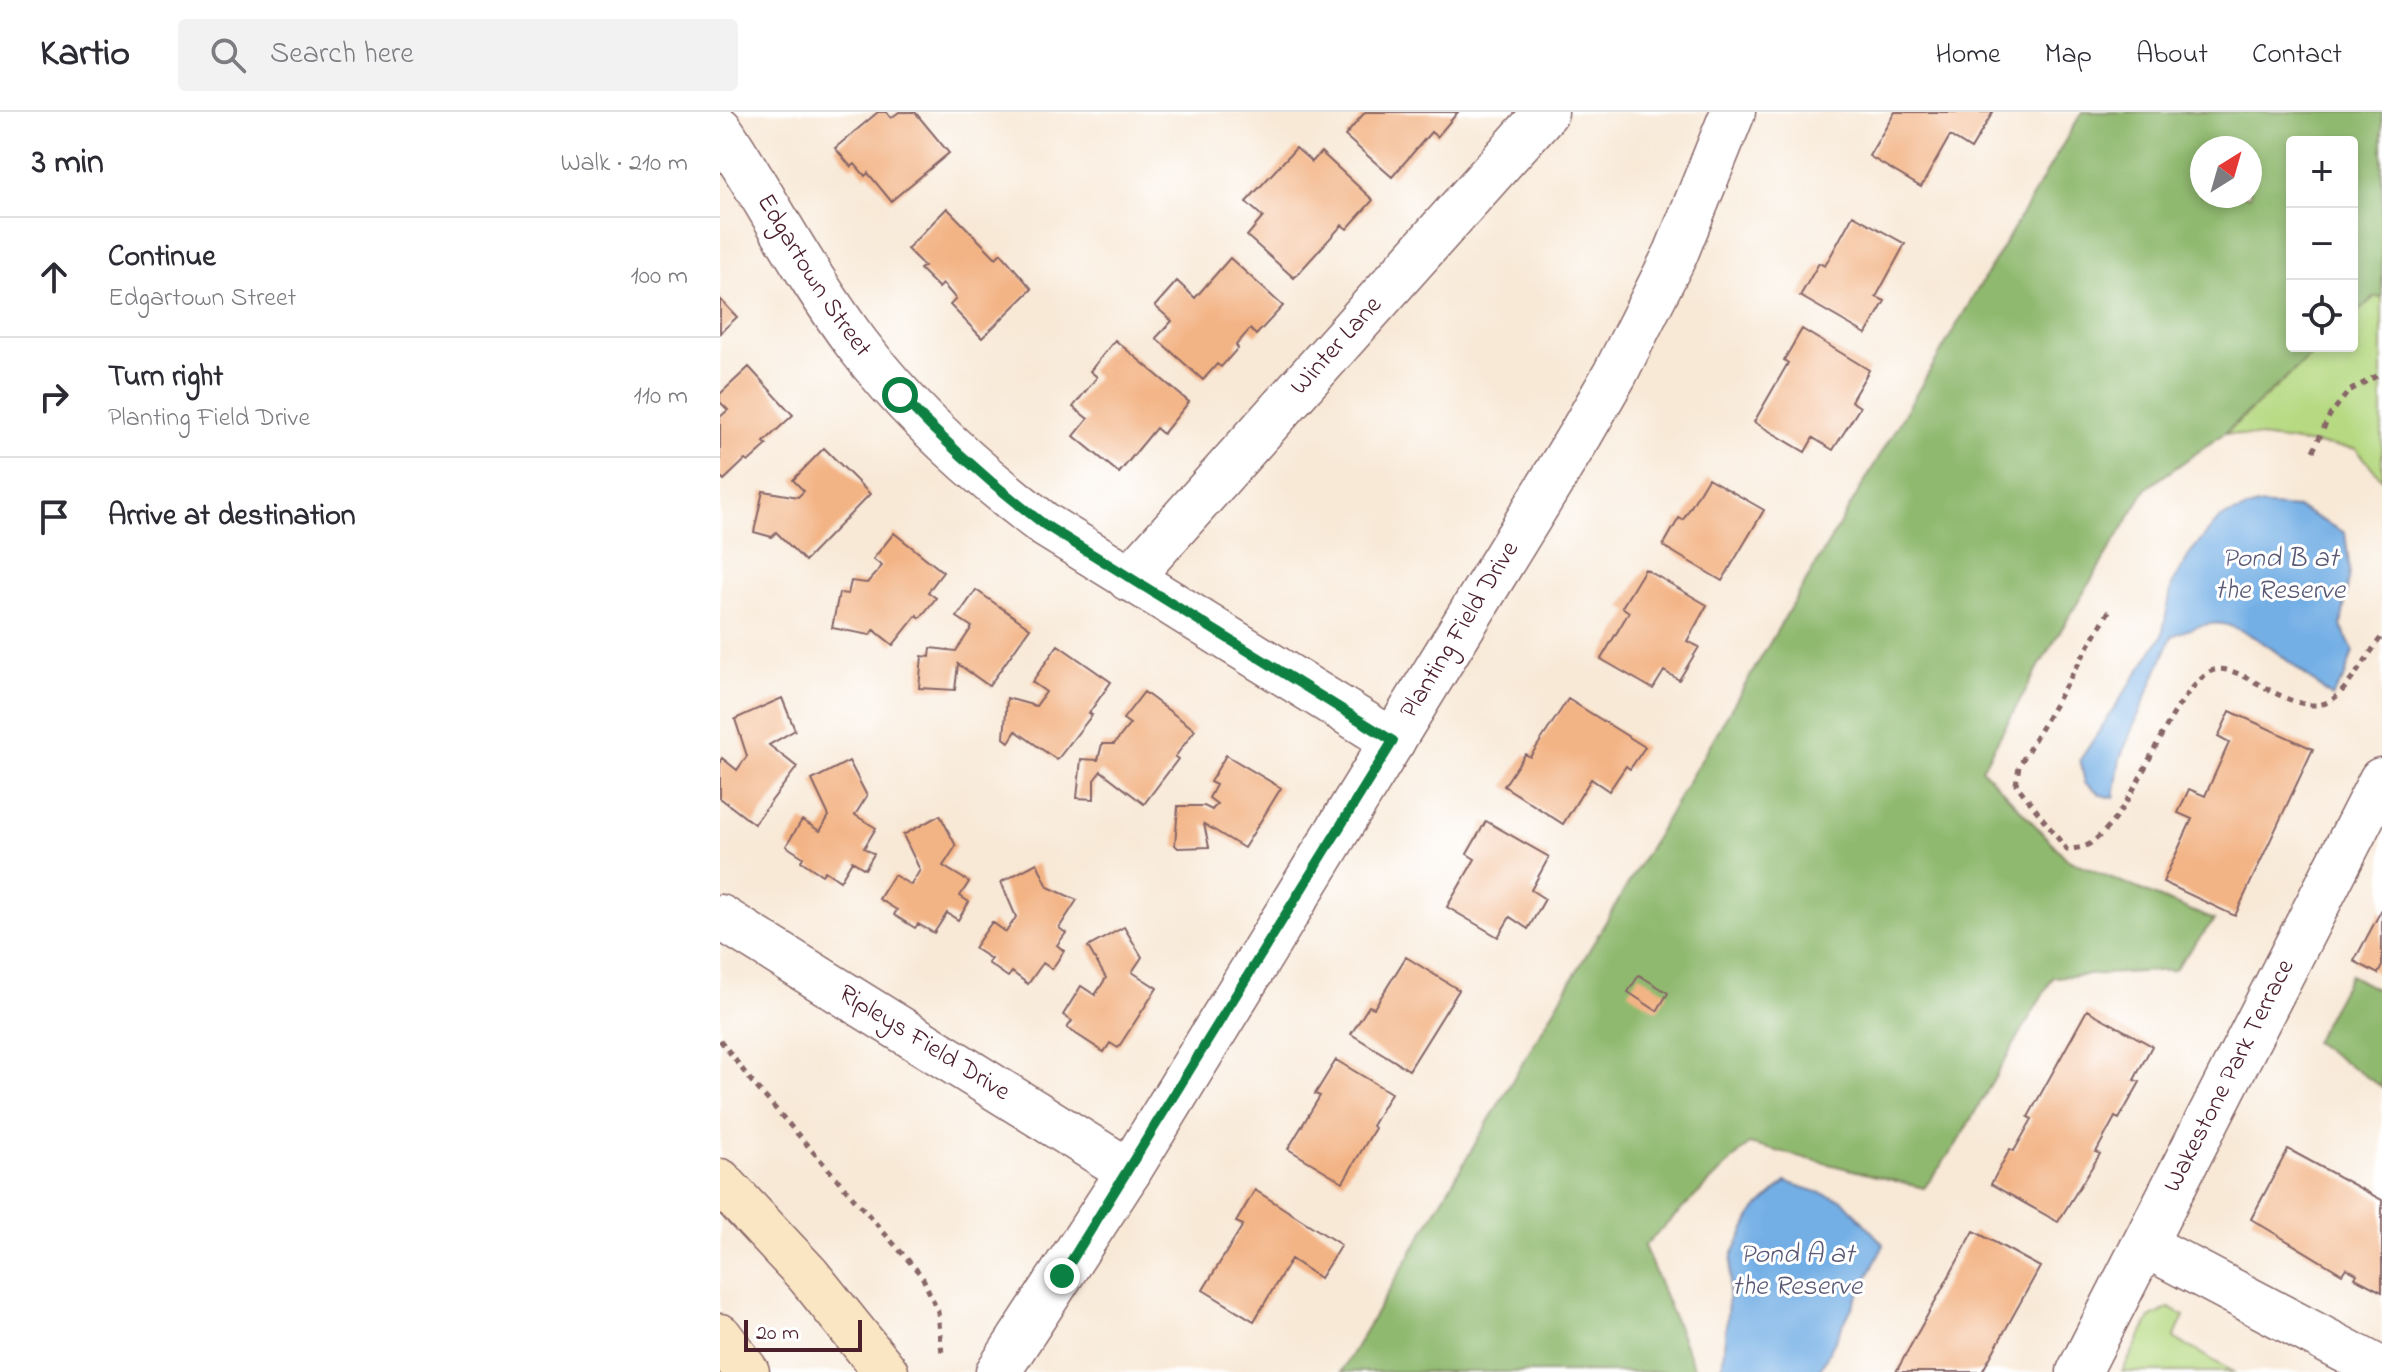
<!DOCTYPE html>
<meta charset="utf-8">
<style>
:root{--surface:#fff;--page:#f2f2f3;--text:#2b2b33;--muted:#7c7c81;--line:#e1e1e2}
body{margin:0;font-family:"Indie Flower",sans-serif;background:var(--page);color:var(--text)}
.controls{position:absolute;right:24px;top:24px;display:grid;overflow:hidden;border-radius:8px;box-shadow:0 4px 12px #0003}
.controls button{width:72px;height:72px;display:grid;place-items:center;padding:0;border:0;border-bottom:2px solid var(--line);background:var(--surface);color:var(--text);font:40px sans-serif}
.compass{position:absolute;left:1470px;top:24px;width:72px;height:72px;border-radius:50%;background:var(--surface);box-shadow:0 4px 12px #0003;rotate:37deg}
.scale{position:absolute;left:24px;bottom:20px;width:118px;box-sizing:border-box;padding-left:8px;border:4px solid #4a1f2b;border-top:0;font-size:22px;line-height:28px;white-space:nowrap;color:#4a1f2b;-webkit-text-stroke:6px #fff;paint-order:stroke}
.stop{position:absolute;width:24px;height:24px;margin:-18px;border:6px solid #0b8043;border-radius:50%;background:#fff}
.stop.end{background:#0b8043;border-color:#fff;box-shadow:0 2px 8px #0008}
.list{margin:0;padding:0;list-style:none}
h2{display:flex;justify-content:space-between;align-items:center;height:104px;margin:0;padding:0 32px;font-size:34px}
h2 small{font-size:26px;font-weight:400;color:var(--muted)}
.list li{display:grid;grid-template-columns:52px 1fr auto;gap:24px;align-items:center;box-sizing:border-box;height:120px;padding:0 32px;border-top:2px solid var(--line)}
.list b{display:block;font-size:30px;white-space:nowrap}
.list p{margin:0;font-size:26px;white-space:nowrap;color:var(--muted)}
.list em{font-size:26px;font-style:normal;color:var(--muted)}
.icon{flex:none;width:44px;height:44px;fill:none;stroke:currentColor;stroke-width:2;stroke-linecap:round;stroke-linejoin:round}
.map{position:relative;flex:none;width:1662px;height:1260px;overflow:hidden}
header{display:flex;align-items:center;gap:48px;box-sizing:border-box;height:112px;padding:0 40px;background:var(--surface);border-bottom:2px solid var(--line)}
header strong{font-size:38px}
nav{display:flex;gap:44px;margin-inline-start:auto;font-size:28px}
.search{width:560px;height:72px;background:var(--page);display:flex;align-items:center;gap:20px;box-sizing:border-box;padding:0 28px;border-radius:8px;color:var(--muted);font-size:30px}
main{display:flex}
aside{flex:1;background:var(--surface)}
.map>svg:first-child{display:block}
</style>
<header>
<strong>Kartio</strong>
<div class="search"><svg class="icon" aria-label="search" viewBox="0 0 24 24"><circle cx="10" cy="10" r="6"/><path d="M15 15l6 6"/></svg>Search here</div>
<nav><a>Home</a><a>Map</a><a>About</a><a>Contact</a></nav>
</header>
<main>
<aside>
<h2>3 min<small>Walk · 210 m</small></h2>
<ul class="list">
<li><svg class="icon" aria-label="ahead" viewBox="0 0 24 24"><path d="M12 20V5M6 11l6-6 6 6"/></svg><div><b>Continue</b><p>Edgartown Street</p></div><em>100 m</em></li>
<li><svg class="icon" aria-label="right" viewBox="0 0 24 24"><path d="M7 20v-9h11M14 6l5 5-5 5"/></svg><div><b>Turn right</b><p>Planting Field Drive</p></div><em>110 m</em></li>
<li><svg class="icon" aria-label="arrive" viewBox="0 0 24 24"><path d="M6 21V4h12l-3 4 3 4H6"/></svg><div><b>Arrive at destination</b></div></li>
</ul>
</aside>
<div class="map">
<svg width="1662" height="1260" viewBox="0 0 1662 1260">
<rect width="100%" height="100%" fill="#fff"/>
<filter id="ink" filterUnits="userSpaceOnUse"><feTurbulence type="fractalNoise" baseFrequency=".0125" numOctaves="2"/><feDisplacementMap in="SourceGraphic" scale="16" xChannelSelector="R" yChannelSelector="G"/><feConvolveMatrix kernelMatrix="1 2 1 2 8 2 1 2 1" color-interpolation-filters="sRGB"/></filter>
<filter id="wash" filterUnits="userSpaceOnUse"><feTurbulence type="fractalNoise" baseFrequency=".006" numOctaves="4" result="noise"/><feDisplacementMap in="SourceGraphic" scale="32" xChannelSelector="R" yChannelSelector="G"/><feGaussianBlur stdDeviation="1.8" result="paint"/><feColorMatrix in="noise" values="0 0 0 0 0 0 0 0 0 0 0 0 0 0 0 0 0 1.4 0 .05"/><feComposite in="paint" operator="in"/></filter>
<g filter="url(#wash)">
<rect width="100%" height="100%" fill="#f8e9d7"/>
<path fill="#b6d981" stroke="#807c56" stroke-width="2" d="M 1654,185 L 1662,185 L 1662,367 L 1636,337 L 1506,321 L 1601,234 L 1632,234 L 1632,205 Z
M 1449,1196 L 1464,1204 L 1454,1226 L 1513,1260 L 1402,1260 L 1430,1206 Z"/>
<path fill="#90b96f" stroke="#6d6c4d" stroke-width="2" fill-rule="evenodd" d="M 1362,0 L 1662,0 L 1662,185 L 1654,185 L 1632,205 L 1632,30 L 1572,30 L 1572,234 L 1601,234 L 1506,320 L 1427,376 L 1315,561 L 1262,657 L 1348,748 L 1494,808 L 1454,858 L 1333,865 L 1236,1033 L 1204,1076 L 1029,1032 L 924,1134 L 976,1260 L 621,1260 ZM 1482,36 L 1530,36 L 1530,84 L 1482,84 Z
M 1630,863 L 1662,880 L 1662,975 L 1594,930 Z"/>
<path fill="#73afe5" stroke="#5e6788" stroke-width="2" d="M 1537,393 L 1579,396 L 1625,421 L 1630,460 L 1621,514 L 1633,539 L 1625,564 L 1612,585 C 1582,562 1543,523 1507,513 C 1489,508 1469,517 1452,524 L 1400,646 L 1394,686 L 1381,683 L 1365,671 L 1360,648 L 1442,524 L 1452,473 L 1471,440 L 1500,406 Z
M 1066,1070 L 1123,1088 L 1164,1133 L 1099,1260 L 1002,1260 L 1012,1143 L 1034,1099 Z"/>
<g id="blocks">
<path fill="#f3b485" d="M 158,0 L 166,0 L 171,6 L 179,0 L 195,0 L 229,41 L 171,89 L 148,61 L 145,64 L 135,52 L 131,55 L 115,36 Z
M 645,0 L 738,0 L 717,25 L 711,20 L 672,65 L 625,24 Z
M 1175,0 L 1273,0 L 1251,37 L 1230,24 L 1201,75 L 1149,44 Z
M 576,36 L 592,50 L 601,40 L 653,88 L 627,117 L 622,113 L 574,166 L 527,124 L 543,105 L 526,90 Z
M 227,96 L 276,146 L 281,141 L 312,177 L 262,226 L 230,193 L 236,187 L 223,172 L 219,176 L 200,157 L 204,154 L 187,137 Z
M 1133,103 L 1185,132 L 1156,185 L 1165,189 L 1146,222 L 1080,184 L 1099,151 L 1105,154 Z
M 510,146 L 563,194 L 536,223 L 530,217 L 516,233 L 518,236 L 501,255 L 497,252 L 483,268 L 436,226 L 452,209 L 435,194 L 457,169 L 475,186 Z
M 0,187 L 17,205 L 0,221 Z
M 1082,217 L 1149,258 L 1131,289 L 1140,295 L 1113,338 L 1093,326 L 1085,340 L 1034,310 L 1068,251 L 1064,248 Z
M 395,228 L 469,290 L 443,322 L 436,316 L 399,361 L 354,324 L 368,307 L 353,295 L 377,265 L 370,259 Z
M 29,255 L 73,303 L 44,330 L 47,333 L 28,350 L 25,348 L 4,368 L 0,364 L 0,305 L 8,298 L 0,290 L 0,282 Z
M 104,336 L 150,382 L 85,449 L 56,420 L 52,425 L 34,420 L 43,379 L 78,385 L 84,379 L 73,368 Z
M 988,366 L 1044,398 L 1002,469 L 943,434 L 959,406 L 963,408 Z
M 174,421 L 223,460 L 208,480 L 216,486 L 200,506 L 197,503 L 173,533 L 154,518 L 150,523 L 112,516 L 119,481 L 128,482 L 131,469 L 147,471 L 162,454 L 153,447 Z
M 925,457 L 987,493 L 967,529 L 979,535 L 959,568 L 944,559 L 933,577 L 881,547 L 909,500 L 902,495 Z
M 256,478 L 310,516 L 269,574 L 238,552 L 235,578 L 199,576 L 202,544 L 210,545 L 211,536 L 236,539 L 252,515 L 237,505 Z
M 338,533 L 391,570 L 369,601 L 372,603 L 337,648 L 296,619 L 289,630 L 284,626 L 287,586 L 316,594 L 326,580 L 312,570 Z
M 424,580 L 475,618 L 455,645 L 458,647 L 424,692 L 381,659 L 374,668 L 374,687 L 357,686 L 361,647 L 378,648 L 382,632 L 394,632 L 410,612 L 403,607 Z
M 62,586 L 75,618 L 49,633 L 77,655 L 34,712 L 0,686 L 0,649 L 2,646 L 17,658 L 27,644 L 15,607 Z
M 848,587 L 925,635 L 910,657 L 906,654 L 889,679 L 871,667 L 843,712 L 784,674 L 805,642 L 810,645 Z
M 1510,599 L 1593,637 L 1515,804 L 1443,770 L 1472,707 L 1458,701 L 1469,677 L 1485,684 L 1509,631 L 1498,625 Z
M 506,643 L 561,676 L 524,736 L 484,712 L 489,735 L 458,736 L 455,733 L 458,694 L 484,694 L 492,698 L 497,692 L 489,686 L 496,673 L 490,670 Z
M 129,649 L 147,684 L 135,703 L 156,716 L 144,736 L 154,742 L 145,757 L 132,749 L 120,769 L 105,759 L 102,763 L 81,749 L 83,745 L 66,734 L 82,708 L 100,719 L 109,704 L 92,668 Z
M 220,703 L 236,734 L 223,754 L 249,770 L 240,784 L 249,790 L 238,808 L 227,801 L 214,821 L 198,812 L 195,816 L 174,803 L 177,798 L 159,787 L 174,763 L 191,773 L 200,758 L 183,723 Z
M 766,709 L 829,745 L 811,778 L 825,787 L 808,817 L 790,805 L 778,825 L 727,795 L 755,747 L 747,742 Z
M 317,751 L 328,775 L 357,788 L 339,816 L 346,821 L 337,833 L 344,839 L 332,857 L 323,851 L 308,872 L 292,860 L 288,865 L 268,851 L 271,847 L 254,836 L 272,810 L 286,820 L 296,805 L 281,770 Z
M 1662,797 L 1662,854 L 1658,862 L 1634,849 Z
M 404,815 L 422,845 L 412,860 L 437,876 L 398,936 L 390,931 L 384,940 L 347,916 L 352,909 L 343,903 L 361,874 L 375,883 L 386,866 L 368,835 Z
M 686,845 L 739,878 L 689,958 L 631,922 L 649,894 L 654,896 Z
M 919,863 L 948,881 L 937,899 L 908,880 Z
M 1367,898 L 1432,934 L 1414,968 L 1420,970 L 1399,1007 L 1395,1005 L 1376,1040 L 1380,1042 L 1338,1110 L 1271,1072 L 1290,1037 L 1294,1039 L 1312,1007 L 1308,1005 Z
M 616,948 L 671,981 L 652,1014 L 655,1016 L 623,1070 L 568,1037 L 600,984 L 595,982 Z
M 1568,1037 L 1662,1088 L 1662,1180 L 1635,1166 L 1637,1162 L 1626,1156 L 1622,1162 L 1531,1107 Z
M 535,1078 L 621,1133 L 600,1166 L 571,1147 L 534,1209 L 483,1178 L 523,1113 L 516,1110 Z
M 1254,1119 L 1320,1155 L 1262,1260 L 1176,1260 Z"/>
</g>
</g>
<g filter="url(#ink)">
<use href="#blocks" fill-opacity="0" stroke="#876667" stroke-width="2"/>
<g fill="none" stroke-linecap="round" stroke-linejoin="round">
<g stroke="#876667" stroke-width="47">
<g id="minor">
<path id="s1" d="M 0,17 C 47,88 86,164 137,232 C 190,302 255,360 325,413 L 673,629"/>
<path id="s2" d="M 409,467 L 826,0"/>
<path id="s3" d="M 0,805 L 409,1059"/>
<path d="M 1425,1133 L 1662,1258"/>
<path id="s4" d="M 278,1260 L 409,1059 L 860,323 L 895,262 L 956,141 L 1013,0"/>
<path id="s5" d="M 1359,1260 L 1661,668"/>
</g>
</g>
<g stroke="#876667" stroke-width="47">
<path id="secondary" d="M 0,1069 L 88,1163 L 166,1260
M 0,1224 L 27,1260"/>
</g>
<path stroke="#876667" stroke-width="5" stroke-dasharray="6 6" stroke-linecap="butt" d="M 1593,339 L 1610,303 L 1629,279 L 1662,261
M 1389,499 L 1299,654 L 1296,672 L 1347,738 C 1355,736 1365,736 1371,731 C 1422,693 1437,601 1488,561 C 1515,540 1575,614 1613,587 C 1628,577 1650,540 1662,524
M 0,928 L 32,970 L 202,1164 L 218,1200 L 222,1242"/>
<use href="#minor" stroke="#fff" stroke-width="44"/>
<use href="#secondary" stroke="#fbe6c4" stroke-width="44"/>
</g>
</g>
<g fill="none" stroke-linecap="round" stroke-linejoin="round" filter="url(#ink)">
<path stroke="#0b8043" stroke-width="10" d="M 180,283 C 225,331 272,373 325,413 L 673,629 L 342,1164"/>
</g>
<g text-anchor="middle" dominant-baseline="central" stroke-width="6" stroke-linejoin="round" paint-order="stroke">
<g font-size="26" fill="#4a1f2b" stroke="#fff">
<text stroke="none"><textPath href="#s1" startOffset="174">Edgartown Street</textPath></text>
<text stroke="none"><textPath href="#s2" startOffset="312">Winter Lane</textPath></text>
<text stroke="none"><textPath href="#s4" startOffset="874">Planting Field Drive</textPath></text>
<text stroke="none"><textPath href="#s3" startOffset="240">Ripleys Field Drive</textPath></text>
<text stroke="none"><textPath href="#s5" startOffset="332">Wakestone Park Terrace</textPath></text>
</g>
<g font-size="28" font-style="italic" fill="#5a5975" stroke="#fff">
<text x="1560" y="447">Pond B at<tspan x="1560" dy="32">the Reserve</tspan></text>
<text x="1077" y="1143">Pond A at<tspan x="1077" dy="32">the Reserve</tspan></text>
</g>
</g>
</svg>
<div class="controls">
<button>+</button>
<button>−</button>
<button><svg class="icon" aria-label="locate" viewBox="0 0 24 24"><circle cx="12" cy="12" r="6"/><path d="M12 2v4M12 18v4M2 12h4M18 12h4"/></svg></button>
</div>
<svg class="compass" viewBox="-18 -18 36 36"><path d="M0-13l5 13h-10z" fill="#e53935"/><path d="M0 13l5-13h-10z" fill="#7c7c81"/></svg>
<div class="scale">20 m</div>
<div class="stop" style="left:180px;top:283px"></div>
<div class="stop end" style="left:342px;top:1164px"></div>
</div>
</main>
